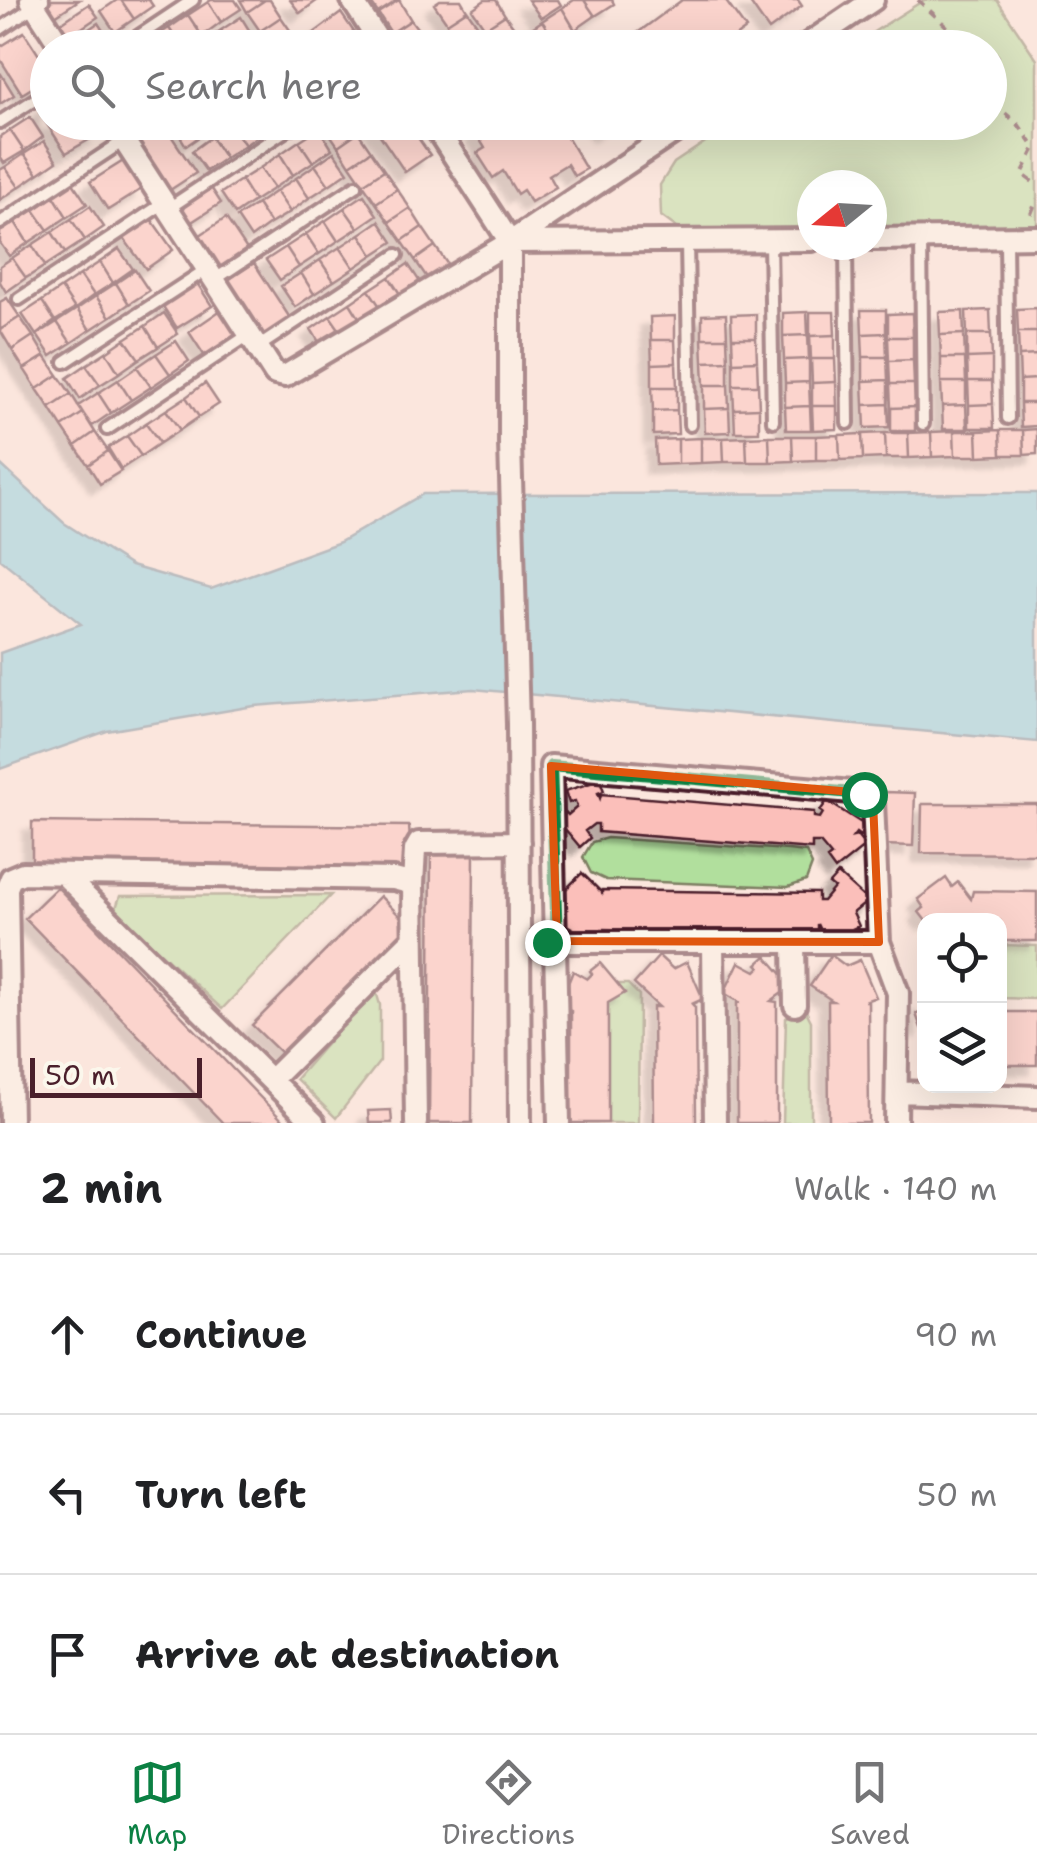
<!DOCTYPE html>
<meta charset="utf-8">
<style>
:root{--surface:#fff;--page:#f2f2f2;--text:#202124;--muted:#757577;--line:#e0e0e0;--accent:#0b8043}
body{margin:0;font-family:"Shantell Sans",sans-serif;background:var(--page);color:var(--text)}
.controls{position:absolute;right:30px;bottom:30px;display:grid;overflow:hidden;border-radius:20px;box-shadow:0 10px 40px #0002}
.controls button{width:90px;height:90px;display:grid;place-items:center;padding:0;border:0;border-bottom:2px solid var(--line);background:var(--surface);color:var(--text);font:50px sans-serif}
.compass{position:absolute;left:797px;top:170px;width:90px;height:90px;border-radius:50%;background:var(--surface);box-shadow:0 10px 40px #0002;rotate:252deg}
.scale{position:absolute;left:30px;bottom:25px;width:172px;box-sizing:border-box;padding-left:10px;border:5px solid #4a1f2b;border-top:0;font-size:28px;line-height:35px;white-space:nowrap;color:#4a1f2b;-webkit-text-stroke:8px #fbf7ec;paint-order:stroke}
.stop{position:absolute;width:30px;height:30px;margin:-22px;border:8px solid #0b8043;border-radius:50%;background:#fff}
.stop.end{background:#0b8043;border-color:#fff;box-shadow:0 2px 10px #0008}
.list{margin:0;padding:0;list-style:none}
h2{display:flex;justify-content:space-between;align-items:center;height:130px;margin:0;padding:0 40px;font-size:42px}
h2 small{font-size:32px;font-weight:400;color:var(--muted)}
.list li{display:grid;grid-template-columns:65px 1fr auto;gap:30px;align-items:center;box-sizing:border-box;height:160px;padding:0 40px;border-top:2px solid var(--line)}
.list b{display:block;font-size:38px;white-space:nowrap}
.list em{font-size:32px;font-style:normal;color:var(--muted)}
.icon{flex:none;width:55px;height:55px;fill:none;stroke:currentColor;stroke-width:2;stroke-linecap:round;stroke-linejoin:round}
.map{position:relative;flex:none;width:1037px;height:1123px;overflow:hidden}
.search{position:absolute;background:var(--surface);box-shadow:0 10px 40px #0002;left:30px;right:30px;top:30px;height:110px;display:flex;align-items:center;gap:25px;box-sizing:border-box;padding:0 35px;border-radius:55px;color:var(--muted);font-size:38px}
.sheet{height:610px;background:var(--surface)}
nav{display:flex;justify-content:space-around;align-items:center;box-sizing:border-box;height:140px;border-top:2px solid var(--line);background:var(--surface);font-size:28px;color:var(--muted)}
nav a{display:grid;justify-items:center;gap:5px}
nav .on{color:var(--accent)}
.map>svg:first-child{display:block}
</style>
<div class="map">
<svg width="1037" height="1123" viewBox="0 0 1037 1123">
<defs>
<filter id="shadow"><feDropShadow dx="-9" dy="9" stdDeviation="2.5" flood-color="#0004"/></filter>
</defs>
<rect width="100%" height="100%" fill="#fbe6dd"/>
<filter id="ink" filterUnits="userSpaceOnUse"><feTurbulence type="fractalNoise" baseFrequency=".01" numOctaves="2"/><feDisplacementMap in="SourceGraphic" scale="20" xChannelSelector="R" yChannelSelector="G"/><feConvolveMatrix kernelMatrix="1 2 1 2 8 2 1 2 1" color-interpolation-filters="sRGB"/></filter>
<g filter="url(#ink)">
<path fill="#b1df9d" stroke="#7e7f64" stroke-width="2.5" d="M 924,0 L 997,0 L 1037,60 L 1037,224 L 872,230 L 872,185 L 812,185 L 812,230 L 681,231 L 661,216 L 660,185 L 674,163 L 734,123 L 990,122 L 990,48 L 850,47 Z
M 607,838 L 788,850 L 806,852 L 812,865 L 806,881 L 788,887 L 606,880 L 591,873 L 583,857 L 592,842 Z
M 331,895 L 222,1009 L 115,911 L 120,896 Z
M 1000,945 L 1037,946 L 1037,999 L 1000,998 Z
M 617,984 L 628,984 L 639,995 L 638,1123 L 602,1123 L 607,990 Z
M 375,988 L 380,1005 L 380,1061 L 336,1118 L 296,1079 Z
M 805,1009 L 811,1021 L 811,1123 L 783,1123 L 786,1018 L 795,1010 Z"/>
<path fill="#84d0e3" stroke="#6d8999" stroke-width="2.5" d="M 0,464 L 64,523 L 131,566 L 211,589 L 340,542 L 423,494 L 1037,493 L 1037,742 L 473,689 L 254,706 L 107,731 L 0,769 L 0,653 L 81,624 L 0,559 Z"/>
<path fill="#fbbfba" stroke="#4a1f2b" stroke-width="2.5" filter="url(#shadow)" d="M 52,0 L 79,0 L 52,18 L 44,6 Z
M 117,0 L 121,0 L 134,19 L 115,32 L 101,11 Z
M 121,0 L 149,0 L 153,6 L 134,19 Z
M 211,0 L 235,0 L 241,9 L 221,22 L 208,2 Z
M 240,0 L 265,0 L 247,12 Z
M 265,0 L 270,0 L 281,17 L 260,31 L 247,12 Z
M 290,0 L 318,0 L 300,13 Z
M 369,0 L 398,0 L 378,13 Z
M 399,0 L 411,20 L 391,33 L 378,13 Z
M 440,0 L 461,0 L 467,10 L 447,23 L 434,4 Z
M 485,0 L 496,0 L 505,15 L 485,28 L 472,9 Z
M 528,0 L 558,0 L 561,5 L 541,18 Z
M 574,0 L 584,0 L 595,16 L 575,30 L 562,8 Z
M 584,0 L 612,0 L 614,4 L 595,16 Z
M 682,0 L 725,0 L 746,29 L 720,48 L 617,48 Z
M 748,0 L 798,0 L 802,6 L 769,30 Z
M 208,2 L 221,22 L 202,36 L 188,15 Z
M 89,4 L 98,17 L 67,38 L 58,25 Z
M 562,8 L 575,30 L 556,42 L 542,21 Z
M 467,10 L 480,29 L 460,43 L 447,23 Z
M 341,13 L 365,48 L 319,48 L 310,36 Z
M 188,15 L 202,36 L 182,48 L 169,28 Z
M 505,15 L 519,34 L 498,48 L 485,28 Z
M 241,17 L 254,38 L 239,48 L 233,48 L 221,30 Z
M 281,17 L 294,36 L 277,48 L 271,48 L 260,31 Z
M 411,20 L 425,39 L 412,48 L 401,48 L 391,33 Z
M 542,21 L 556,42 L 548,48 L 532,48 L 523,34 Z
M 98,23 L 113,46 L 73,48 L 69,42 Z
M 169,28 L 182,48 L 154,48 L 149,41 Z
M 480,29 L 492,48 L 463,48 L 460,43 Z
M 221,30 L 233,48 L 205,48 L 202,43 Z
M 24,32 L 48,69 L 48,78 L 22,94 L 0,59 L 0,47 Z
M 523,34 L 532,48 L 504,48 L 504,46 Z
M 294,36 L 301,48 L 277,48 Z
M 1,74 L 14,95 L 0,104 L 0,75 Z
M 48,104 L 48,122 L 89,122 L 99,134 L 66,153 L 39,112 Z
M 30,117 L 43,137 L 24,151 L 10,130 Z
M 176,122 L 199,122 L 206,132 L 186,146 L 173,125 Z
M 199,122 L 221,122 L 206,132 Z
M 234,122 L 258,122 L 264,132 L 245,145 L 231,125 Z
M 331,122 L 352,122 L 358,132 L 338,146 L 325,127 Z
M 371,122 L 407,122 L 430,155 L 405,172 Z
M 558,122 L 586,169 L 574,176 L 567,164 L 549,175 L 556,187 L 531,202 L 523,190 L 517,194 L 503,171 L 493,178 L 477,153 L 485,148 L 472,127 L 478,122 Z
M 595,122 L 617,122 L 602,133 Z
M 164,125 L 196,173 L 167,192 L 136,144 Z
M 231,125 L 245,145 L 225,158 L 211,137 Z
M 319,128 L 332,149 L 313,162 L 299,141 Z
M 10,130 L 24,151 L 4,163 L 0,157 L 0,137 Z
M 358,132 L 371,151 L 350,165 L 338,146 Z
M 211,137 L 225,158 L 206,171 L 192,151 Z
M 44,141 L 57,161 L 38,174 L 24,154 Z
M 299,141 L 313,162 L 293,175 L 280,154 Z
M 371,151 L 384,170 L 363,184 L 350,165 Z
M 334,152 L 348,172 L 329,185 L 315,165 Z
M 24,154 L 38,174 L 19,187 L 5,167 Z
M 280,154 L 293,175 L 274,188 L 260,168 Z
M 125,160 L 143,188 L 108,210 L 90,182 Z
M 315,165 L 329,185 L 309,198 L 296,178 Z
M 5,167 L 19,187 L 0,200 L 0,170 Z
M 260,168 L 274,188 L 254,201 L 241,180 Z
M 384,170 L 397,189 L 376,203 L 363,184 Z
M 296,178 L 309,198 L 290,212 L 276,191 Z
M 241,180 L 254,201 L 235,214 L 221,193 Z
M 73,183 L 87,204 L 67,217 L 54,196 Z
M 210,186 L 221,203 L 190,223 L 179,207 Z
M 397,189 L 410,208 L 389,222 L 376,203 Z
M 276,191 L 290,212 L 270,224 L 257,204 Z
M 364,195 L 377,215 L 358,228 L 344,208 Z
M 54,196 L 67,217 L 48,230 L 34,210 Z
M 257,204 L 270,224 L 251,238 L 237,217 Z
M 90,206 L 104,227 L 85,240 L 71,219 Z
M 344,208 L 358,228 L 338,241 L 325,221 Z
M 410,208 L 422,227 L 402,241 L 389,222 Z
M 34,210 L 48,230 L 28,243 L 15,222 Z
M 149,216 L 173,250 L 146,269 L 122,236 Z
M 226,218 L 248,251 L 216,272 L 194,239 Z
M 71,219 L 85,240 L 65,253 L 52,232 Z
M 325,221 L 338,241 L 319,254 L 306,234 Z
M 379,221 L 393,242 L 373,255 L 360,234 Z
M 15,222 L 28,243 L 9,256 L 0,243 L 0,232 Z
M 422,227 L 435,246 L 415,260 L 402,241 Z
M 52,232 L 65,253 L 45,266 L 32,245 Z
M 306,234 L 319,254 L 299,267 L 286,247 Z
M 360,234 L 373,255 L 354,268 L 340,247 Z
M 32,245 L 45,266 L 26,278 L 12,258 Z
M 435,246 L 448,265 L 428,279 L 415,260 Z
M 286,247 L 299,267 L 280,280 L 266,260 Z
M 340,247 L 354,268 L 334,281 L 320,260 Z
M 119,249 L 133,269 L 113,283 L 100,262 Z
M 12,258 L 26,278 L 6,292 L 0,282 L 0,266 Z
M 320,260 L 334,281 L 314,294 L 301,273 Z
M 100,262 L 113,283 L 94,295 L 80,275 Z
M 254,263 L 290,318 L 262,337 L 225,282 Z
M 408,264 L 422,285 L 402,297 L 389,277 Z
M 135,270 L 149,291 L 129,304 L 116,283 Z
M 301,273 L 314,294 L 295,307 L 281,286 Z
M 80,275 L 94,295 L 75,309 L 61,288 Z
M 389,277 L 402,297 L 383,311 L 369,290 Z
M 116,283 L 129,304 L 110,317 L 96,296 Z
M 197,283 L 212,306 L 177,328 L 162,305 Z
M 61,288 L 75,309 L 55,321 L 42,301 Z
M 369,290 L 383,311 L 363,324 L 350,303 Z
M 96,296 L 110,317 L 90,330 L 77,309 Z
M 7,298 L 20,317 L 0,330 L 0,302 Z
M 42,301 L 55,321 L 36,335 L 22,314 Z
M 350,303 L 363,324 L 344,336 L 330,316 Z
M 1037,308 L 1037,332 L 1018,332 L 1017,309 Z
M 77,309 L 90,330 L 71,343 L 57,322 Z
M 221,310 L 239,336 L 206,358 L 189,332 Z
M 861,310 L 886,310 L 886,333 L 862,334 Z
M 990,310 L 991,334 L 967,334 L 966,311 Z
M 963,311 L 964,334 L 940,335 L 939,312 Z
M 807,312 L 808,335 L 783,336 L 783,313 Z
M 810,312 L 834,312 L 835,335 L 810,336 Z
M 164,313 L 178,334 L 158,347 L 145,326 Z
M 912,313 L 913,337 L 888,337 L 888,314 Z
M 726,314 L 727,338 L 702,338 L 702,315 Z
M 756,314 L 756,338 L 732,338 L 731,315 Z
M 330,316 L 344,336 L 324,350 L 311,329 Z
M 675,316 L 675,340 L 651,340 L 650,317 Z
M 20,317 L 33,336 L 12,350 L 0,330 Z
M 57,322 L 71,343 L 51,356 L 37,335 Z
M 145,326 L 158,347 L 139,359 L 125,339 Z
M 1018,332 L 1037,332 L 1037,355 L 1019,356 Z
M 886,333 L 887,357 L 863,357 L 862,334 Z
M 964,334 L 965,358 L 941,358 L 940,335 Z
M 967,334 L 991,334 L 992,357 L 967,358 Z
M 808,335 L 809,359 L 784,360 L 783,336 Z
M 835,335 L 835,359 L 811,359 L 810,336 Z
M 33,336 L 45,356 L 24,369 L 12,350 Z
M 888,337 L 913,337 L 913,360 L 889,361 Z
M 702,338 L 727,338 L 728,361 L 703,362 Z
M 732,338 L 756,338 L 757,361 L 733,362 Z
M 125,339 L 139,359 L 119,373 L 106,352 Z
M 651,340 L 675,340 L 676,363 L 652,364 Z
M 176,341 L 189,361 L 170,374 L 156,354 Z
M 106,352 L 119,373 L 100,385 L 86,365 Z
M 156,354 L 170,374 L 151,387 L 137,367 Z
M 1037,355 L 1037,379 L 1020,380 L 1019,356 Z
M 45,356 L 58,375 L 37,389 L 24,369 Z
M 863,357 L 887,357 L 888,380 L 863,381 Z
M 992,357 L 992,381 L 968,381 L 967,358 Z
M 941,358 L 965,358 L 966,382 L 941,382 Z
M 809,359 L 809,382 L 785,383 L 784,360 Z
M 811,359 L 835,359 L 836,382 L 812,383 Z
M 913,360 L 914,384 L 890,384 L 889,361 Z
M 728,361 L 728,385 L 704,385 L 703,362 Z
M 757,361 L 758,385 L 733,385 L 733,362 Z
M 676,363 L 677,387 L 652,387 L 652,364 Z
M 86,365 L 100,385 L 80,399 L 67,378 Z
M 137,367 L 151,387 L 131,400 L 118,380 Z
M 58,375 L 71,394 L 50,408 L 37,389 Z
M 1037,379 L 1037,403 L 1020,403 L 1020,380 Z
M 118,380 L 131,400 L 111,413 L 98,393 Z
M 888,380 L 888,404 L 864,405 L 863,381 Z
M 968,381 L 992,381 L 993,404 L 969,405 Z
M 809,382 L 810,406 L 785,407 L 785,383 Z
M 836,382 L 837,406 L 812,406 L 812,383 Z
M 941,382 L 966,382 L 966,405 L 942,406 Z
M 205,383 L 219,404 L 199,417 L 186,397 Z
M 890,384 L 914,384 L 915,407 L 891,408 Z
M 704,385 L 728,385 L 729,408 L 704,409 Z
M 733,385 L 758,385 L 759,408 L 734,409 Z
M 652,387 L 677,387 L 677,410 L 653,411 Z
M 98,393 L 111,413 L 92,426 L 78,406 Z
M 71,394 L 83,413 L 62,427 L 50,408 Z
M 186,397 L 199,417 L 180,430 L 166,410 Z
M 1020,403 L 1037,403 L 1037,426 L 1021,427 Z
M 888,404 L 889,427 L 865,428 L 864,405 Z
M 993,404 L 994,428 L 969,428 L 969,405 Z
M 966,405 L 967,429 L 943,429 L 942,406 Z
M 810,406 L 811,430 L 786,430 L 785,407 Z
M 812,406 L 837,406 L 837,429 L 813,430 Z
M 915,407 L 915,431 L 891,431 L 891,408 Z
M 729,408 L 730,432 L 705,433 L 704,409 Z
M 759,408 L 759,432 L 735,432 L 734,409 Z
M 166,410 L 180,430 L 160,443 L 146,423 Z
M 677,410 L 678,434 L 653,435 L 653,411 Z
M 83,413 L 95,432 L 75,446 L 62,427 Z
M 146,423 L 160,443 L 141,456 L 127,436 Z
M 1037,429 L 1037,454 L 1024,455 L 1023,430 Z
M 1000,430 L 1001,455 L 978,456 L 977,431 Z
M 1000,430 L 1023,430 L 1024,455 L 1001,455 Z
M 954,431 L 955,456 L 932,457 L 931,432 Z
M 954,431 L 977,431 L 978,456 L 955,456 Z
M 95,432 L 108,451 L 88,465 L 75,446 Z
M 931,432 L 932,457 L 909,458 L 908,433 Z
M 885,433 L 886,458 L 863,459 L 862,434 Z
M 885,433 L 908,433 L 909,458 L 886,458 Z
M 862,434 L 863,459 L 840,460 L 839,435 Z
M 839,435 L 840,460 L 816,460 L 816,436 Z
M 127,436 L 141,456 L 121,469 L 108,448 Z
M 769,436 L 770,462 L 747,462 L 746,437 Z
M 769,436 L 792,436 L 793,461 L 770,462 Z
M 792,436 L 816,436 L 816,460 L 793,461 Z
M 746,437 L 747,462 L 724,462 L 723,438 Z
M 701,438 L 701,463 L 678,464 L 678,439 Z
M 701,438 L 723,438 L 724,462 L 701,463 Z
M 678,439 L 678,464 L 656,465 L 655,440 Z
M 108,451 L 121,471 L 100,484 L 88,465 Z
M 600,780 L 604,791 L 598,793 L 600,798 L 601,794 L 814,812 L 814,817 L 820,818 L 823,813 L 820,811 L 827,801 L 866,826 L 860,836 L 856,833 L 853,837 L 857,836 L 865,846 L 835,870 L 827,859 L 831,856 L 820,843 L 812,843 L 812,849 L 598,832 L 598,824 L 594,824 L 585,831 L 590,838 L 580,847 L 555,817 L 564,810 L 568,815 L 577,807 L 575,801 L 569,803 L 565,791 Z
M 885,792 L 915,793 L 913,846 L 883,845 Z
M 922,804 L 1037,804 L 1037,854 L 921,853 Z
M 32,822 L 409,826 L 412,870 L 32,864 Z
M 431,849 L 474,850 L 472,1123 L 429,1123 Z
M 582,873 L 602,893 L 602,890 L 818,893 L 818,901 L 823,901 L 834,888 L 829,884 L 838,874 L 868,901 L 853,913 L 859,926 L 825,941 L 817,924 L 817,933 L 602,929 L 596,941 L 561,922 L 567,910 L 556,899 Z
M 946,878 L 952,887 L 958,882 L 971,899 L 973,891 L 1037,892 L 1037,941 L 1000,941 L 1000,921 L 934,921 L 932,917 L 926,921 L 919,912 L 924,908 L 918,899 Z
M 57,887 L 285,1123 L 223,1123 L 25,918 Z
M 380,896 L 410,926 L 283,1055 L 252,1025 Z
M 831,955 L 846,966 L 860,960 L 876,997 L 865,1001 L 868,1001 L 869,1123 L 829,1123 L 828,1001 L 833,1001 L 810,986 Z
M 659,956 L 673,969 L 687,962 L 703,999 L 692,1004 L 695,1007 L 696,1123 L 654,1123 L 653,1007 L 659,1007 L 634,984 Z
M 766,956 L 792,986 L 771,1001 L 777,1002 L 777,1123 L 737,1123 L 737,1002 L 741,1003 L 724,993 L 739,962 L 756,971 L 760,967 L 757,964 Z
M 600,963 L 625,993 L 608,1003 L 608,1123 L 571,1123 L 571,1011 L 559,1006 L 573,971 L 587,979 L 592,974 L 590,971 Z
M 924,1002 L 924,1027 L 921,1028 L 916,1014 L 924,1012 L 921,1003 Z
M 1000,1012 L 1037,1012 L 1037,1065 L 1000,1065 Z
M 391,1110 L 392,1123 L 369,1123 L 368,1111 Z"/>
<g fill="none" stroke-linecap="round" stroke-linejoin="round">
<g stroke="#4a1f2b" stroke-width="18">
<path id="lane" d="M 0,29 L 43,0
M 121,48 L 193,0
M 0,122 L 48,91
M 169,208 L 298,122
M 0,223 L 152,122
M 921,238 L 923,424
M 1006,238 L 1008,418
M 770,240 L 773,421
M 687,241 L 690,425
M 846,245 L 848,423
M 214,280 L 356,186
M 19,299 L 164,203
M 258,347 L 397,255
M 65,362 L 207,269
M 107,429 L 250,334"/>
</g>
<g stroke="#4a1f2b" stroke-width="28">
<path id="street" d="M 31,0 L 62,48
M 352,0 L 383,48
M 802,48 L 873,0
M 112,122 L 275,374 L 285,376 L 510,242 L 689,122
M 432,122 L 510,242 L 510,443 L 518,724 L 520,1123
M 872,239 L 1037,237
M 510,242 L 812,240
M 63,874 L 314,1123
M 413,884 L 415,850 L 419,843 L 519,842
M 519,942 L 879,942
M 713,943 L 715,1123
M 794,943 L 795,1005
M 271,1080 L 413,939
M 898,1092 L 1037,1097
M 11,1123 L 7,888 L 11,878 L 23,873 L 394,879 L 413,884 L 416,1123
M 559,1123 L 551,766 L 852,792 L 864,795 L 873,801 L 879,942 L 898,993 L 896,1123"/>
</g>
<path stroke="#4a1f2b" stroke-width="4" stroke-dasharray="8 8" stroke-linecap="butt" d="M 918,0 L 955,34
M 922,48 L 955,34 L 982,38 L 998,57 L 993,103
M 993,103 L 1018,124 L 1035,148 L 1022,174 L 1037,185
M 934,122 L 950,122
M 1031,214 L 1037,199"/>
<use href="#lane" stroke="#fbf7ec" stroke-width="10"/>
<use href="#street" stroke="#fbf7ec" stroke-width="20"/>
</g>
</g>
<g fill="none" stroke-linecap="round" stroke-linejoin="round" filter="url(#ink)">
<path stroke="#0b8043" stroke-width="12" d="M 547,942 L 557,941 L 551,766 L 864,794"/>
</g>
<path d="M0 0H1037V1123H0ZM 551,766 L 852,792 L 873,801 L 879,942 L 557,941 Z" fill="#fbe6dd" fill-opacity=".55" fill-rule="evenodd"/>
<path fill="none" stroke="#e0560e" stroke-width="8" stroke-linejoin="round" d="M 551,766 L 852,792 L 873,801 L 879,942 L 557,941 Z"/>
</svg>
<div class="controls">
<button><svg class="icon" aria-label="locate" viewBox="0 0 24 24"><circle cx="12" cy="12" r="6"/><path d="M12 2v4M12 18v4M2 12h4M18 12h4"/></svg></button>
<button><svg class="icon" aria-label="layers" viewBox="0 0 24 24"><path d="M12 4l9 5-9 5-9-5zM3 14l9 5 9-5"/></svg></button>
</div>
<svg class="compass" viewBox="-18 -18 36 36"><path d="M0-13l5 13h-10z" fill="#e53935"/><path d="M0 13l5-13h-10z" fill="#757577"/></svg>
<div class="scale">50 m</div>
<div class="stop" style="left:864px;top:794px"></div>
<div class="stop end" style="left:547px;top:942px"></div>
<div class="search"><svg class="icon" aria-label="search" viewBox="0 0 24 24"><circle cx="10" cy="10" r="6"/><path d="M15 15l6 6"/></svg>Search here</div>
</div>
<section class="sheet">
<h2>2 min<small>Walk · 140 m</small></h2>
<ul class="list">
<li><svg class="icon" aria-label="ahead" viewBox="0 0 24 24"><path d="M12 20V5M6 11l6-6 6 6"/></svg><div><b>Continue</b></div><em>90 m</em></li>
<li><svg class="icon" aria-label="left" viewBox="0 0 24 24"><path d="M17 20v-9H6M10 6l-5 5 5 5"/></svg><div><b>Turn left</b></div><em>50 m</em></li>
<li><svg class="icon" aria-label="arrive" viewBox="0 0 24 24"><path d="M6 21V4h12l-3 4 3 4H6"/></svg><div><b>Arrive at destination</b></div></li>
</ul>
</section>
<nav>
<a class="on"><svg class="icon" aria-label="map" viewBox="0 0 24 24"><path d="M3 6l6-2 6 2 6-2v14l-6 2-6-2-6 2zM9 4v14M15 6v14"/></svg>Map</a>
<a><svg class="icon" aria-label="directions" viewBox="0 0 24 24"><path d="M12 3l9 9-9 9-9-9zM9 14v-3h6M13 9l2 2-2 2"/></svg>Directions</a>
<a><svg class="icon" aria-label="saved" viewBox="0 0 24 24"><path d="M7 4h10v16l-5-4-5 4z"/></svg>Saved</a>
</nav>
